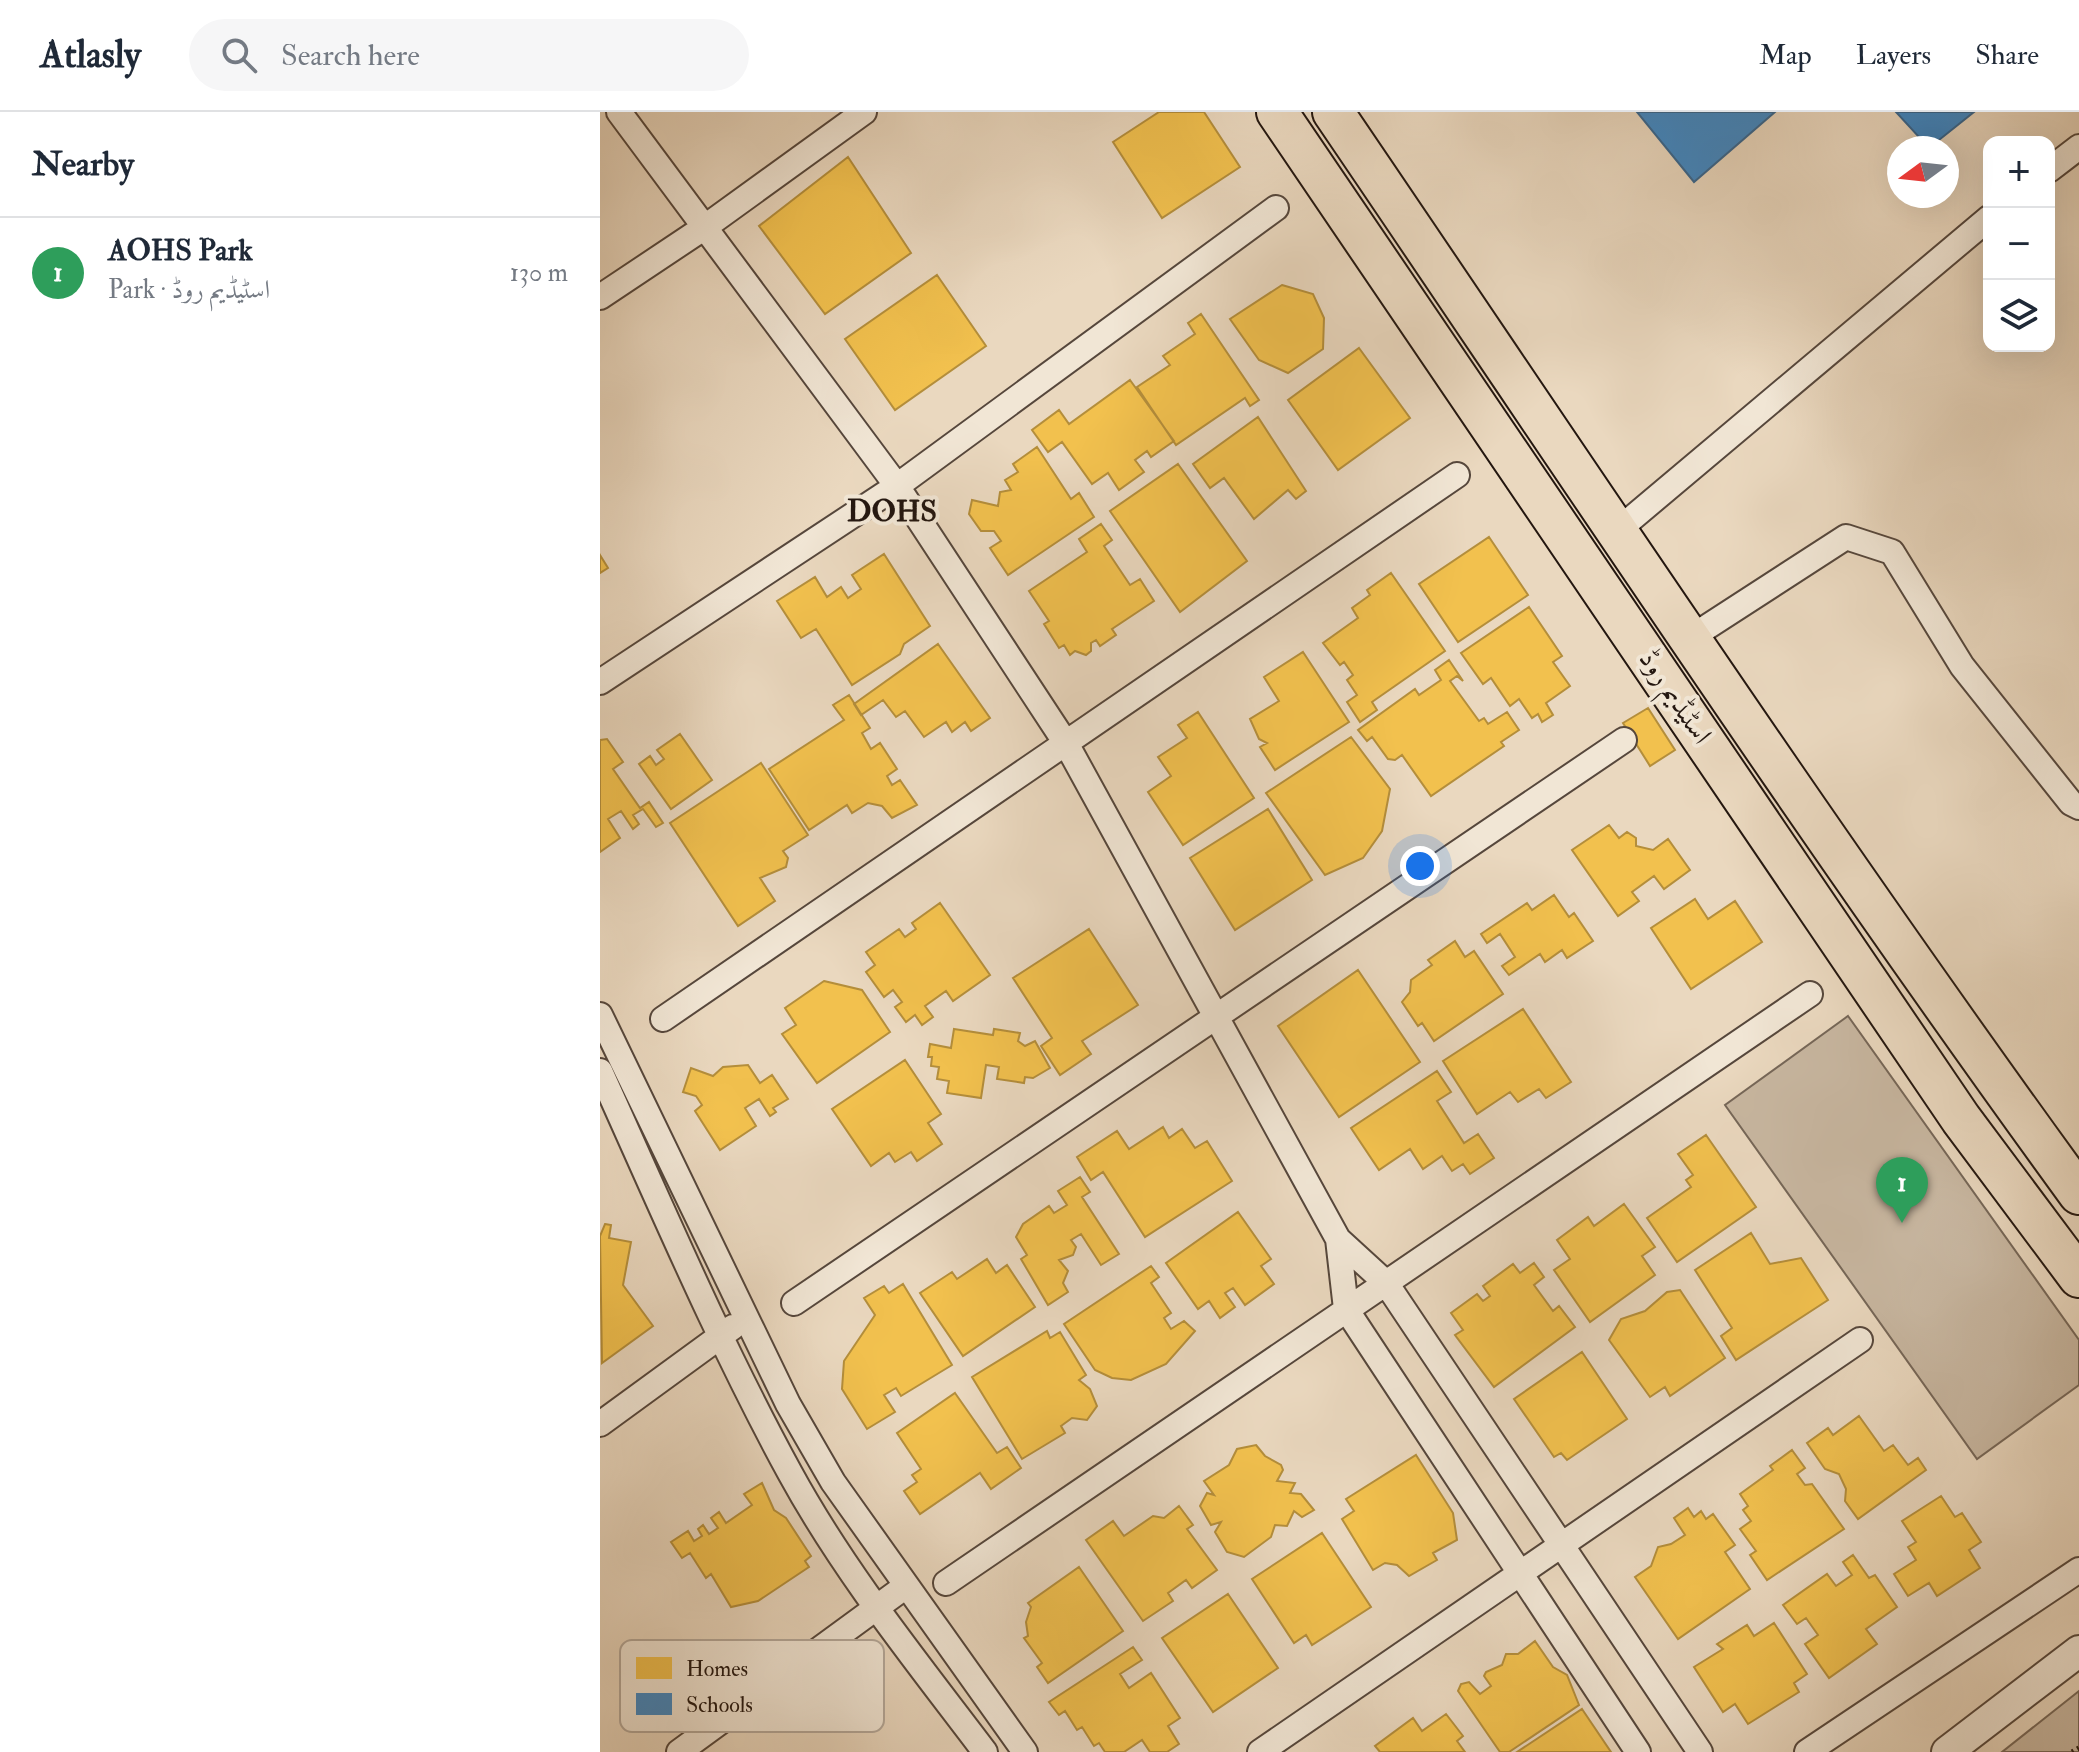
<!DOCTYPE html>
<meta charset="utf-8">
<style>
:root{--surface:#fff;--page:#f6f6f7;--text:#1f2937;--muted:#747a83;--line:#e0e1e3;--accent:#2563eb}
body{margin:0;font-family:"IM FELL Double Pica",Amiri,serif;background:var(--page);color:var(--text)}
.controls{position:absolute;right:24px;top:24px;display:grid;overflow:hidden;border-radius:16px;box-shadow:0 8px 32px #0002}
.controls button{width:72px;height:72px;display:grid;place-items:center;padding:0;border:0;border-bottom:2px solid var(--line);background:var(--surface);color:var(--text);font:40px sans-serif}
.compass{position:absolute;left:1287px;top:24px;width:72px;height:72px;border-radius:50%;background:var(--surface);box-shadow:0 8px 32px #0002;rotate:255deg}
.you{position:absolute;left:820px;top:754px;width:28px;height:28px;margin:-20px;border:6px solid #fff;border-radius:50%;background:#1a73e8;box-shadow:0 0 0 12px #1a73e833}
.badge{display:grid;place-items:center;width:52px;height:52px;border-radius:50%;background:var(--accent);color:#fff;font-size:26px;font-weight:700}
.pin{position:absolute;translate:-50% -66px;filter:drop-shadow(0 2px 4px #0008)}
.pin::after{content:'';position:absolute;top:42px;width:28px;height:24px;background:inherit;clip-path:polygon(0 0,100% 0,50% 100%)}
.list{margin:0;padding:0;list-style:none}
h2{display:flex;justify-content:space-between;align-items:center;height:104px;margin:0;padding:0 32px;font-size:34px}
h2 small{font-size:26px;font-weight:400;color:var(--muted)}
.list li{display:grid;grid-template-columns:52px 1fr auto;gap:24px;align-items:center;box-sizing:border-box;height:112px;padding:0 32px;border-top:2px solid var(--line)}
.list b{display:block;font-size:30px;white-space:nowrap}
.list p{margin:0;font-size:26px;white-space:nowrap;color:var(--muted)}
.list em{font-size:26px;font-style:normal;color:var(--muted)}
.icon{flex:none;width:44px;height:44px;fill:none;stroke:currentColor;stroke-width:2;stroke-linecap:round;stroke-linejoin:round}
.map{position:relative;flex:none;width:1479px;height:1640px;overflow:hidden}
header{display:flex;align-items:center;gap:48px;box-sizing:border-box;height:112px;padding:0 40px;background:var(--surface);border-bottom:2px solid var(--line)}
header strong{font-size:38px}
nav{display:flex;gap:44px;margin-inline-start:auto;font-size:28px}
.search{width:560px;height:72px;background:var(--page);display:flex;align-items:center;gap:20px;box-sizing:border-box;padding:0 28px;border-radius:44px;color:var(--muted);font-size:30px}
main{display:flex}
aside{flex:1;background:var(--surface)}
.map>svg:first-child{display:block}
</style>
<header>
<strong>Atlasly</strong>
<div class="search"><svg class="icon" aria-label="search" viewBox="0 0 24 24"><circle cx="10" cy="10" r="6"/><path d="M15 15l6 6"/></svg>Search here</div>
<nav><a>Map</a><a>Layers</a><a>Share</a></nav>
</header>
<main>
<aside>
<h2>Nearby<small></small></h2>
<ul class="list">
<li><span class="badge" style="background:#2e9e5b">1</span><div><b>AOHS Park</b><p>Park · اسٹیڈیم روڈ</p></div><em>130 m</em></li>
</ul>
</aside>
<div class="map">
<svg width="1479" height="1640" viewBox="0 0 1479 1640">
<rect width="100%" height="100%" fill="#ead8bf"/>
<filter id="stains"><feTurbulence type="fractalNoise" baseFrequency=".0025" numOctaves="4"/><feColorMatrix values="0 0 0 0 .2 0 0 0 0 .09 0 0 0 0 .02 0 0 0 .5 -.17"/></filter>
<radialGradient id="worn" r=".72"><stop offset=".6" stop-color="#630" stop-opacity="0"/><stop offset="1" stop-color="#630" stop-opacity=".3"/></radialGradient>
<path fill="#c8b7a1" stroke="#766758" stroke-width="2" d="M 1248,904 L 1479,1228 L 1479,1273 L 1377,1347 L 1125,993 Z
M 1479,1579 L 1479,1640 L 1402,1640 Z"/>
<path fill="#f2c14e" stroke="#b48e3b" stroke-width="2" d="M 559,0 L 604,0 L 640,55 L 562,106 L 513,30 Z
M 248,45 L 311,141 L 225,202 L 159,114 Z
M 337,163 L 386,234 L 295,298 L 245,227 Z
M 682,173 L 713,182 L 724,206 L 723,237 L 688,261 L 659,248 L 630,207 Z
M 601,202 L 659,288 L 650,294 L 645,286 L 576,333 L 537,275 L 570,253 L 563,244 L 595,222 L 588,211 Z
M 759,236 L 810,306 L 738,358 L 688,288 Z
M 530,268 L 574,329 L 551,345 L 547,339 L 535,348 L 544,360 L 519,378 L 508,361 L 492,372 L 462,330 L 448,340 L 432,318 L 459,298 L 469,312 Z
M 658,305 L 706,379 L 696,387 L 688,378 L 654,407 L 624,366 L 610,376 L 593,352 Z
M 437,335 L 471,387 L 479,381 L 494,405 L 408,463 L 390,436 L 401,429 L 394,419 L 381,419 L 369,402 L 372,388 L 398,394 L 400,380 L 411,378 L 405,368 L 418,360 L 413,352 Z
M 578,352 L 647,449 L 580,500 L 510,399 Z
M 501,412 L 512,428 L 504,434 L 530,473 L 540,467 L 554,489 L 512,517 L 516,523 L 500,534 L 496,528 L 491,531 L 491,539 L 486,543 L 475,539 L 470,543 L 464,533 L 459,536 L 444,512 L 449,509 L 429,479 L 487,440 L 479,427 Z
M 889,425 L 928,483 L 858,530 L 819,472 Z
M 284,442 L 330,514 L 304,532 L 300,542 L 252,573 L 216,517 L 201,526 L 177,489 L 215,465 L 227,485 L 241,475 L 248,486 L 261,477 L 252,463 Z
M 0,443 L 8,456 L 0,461 Z
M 791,461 L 845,539 L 772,590 L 777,598 L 760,610 L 747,590 L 757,583 L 747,568 L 753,563 L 744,550 L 740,553 L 723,531 L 758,506 L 752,496 L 770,483 L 767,478 Z
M 929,495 L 962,544 L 953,550 L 970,574 L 946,591 L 953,603 L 942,610 L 938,602 L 932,606 L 919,587 L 910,594 L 891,566 L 883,572 L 861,541 Z
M 338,532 L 390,606 L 371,619 L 365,610 L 352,620 L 346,610 L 324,625 L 305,599 L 296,605 L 283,588 L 261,603 L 254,592 Z
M 703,540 L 749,610 L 675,658 L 660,635 L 667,631 L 659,627 L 650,607 L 679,589 L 664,565 Z
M 849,548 L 863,569 L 857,564 L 850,569 L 879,609 L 884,606 L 888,612 L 907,600 L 919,618 L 901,630 L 904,634 L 831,684 L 802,643 L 795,648 L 788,647 L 772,625 L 767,629 L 758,618 L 815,577 L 819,583 L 841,568 L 835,558 Z
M 249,583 L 270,616 L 262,621 L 271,637 L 280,631 L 297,657 L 287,664 L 292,673 L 300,668 L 317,693 L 292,706 L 282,694 L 268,691 L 252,701 L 247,693 L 209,718 L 169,657 L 244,608 L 233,593 Z
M 1048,596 L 1075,638 L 1050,654 L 1023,611 Z
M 598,600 L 654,686 L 583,733 L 548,680 L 571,664 L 558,645 L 587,626 L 578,613 Z
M 80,622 L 112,668 L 71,697 L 39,652 L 50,644 L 56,653 L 64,647 L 57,638 Z
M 751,625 L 790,677 L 782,719 L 763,746 L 725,763 L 666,681 Z
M 7,627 L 23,650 L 13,657 L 40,696 L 49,690 L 63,711 L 56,715 L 43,697 L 33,703 L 39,712 L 33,717 L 21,699 L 8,707 L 20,726 L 0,740 L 0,628 Z
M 161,651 L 208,723 L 183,739 L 188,746 L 186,755 L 160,766 L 175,789 L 138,814 L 70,711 Z
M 668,697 L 712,768 L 635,818 L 590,746 Z
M 1009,713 L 1019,726 L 1027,720 L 1036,726 L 1036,734 L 1053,738 L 1068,727 L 1090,758 L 1064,777 L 1054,764 L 1032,780 L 1039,789 L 1018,804 L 972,738 Z
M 954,783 L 969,805 L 974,801 L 993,829 L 967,846 L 962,838 L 945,850 L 940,842 L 909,863 L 902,854 L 915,845 L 900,822 L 887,831 L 881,822 L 927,791 L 932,798 Z
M 1095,787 L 1108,807 L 1135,789 L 1162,830 L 1091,877 L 1051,816 Z
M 340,791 L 390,863 L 353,889 L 346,879 L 325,894 L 333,905 L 322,913 L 315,903 L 306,910 L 295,895 L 302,890 L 293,878 L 284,885 L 266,860 L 275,853 L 266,840 L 299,817 L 305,825 L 316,817 L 312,811 Z
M 489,817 L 538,893 L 482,929 L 491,942 L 460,963 L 441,934 L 452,926 L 413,866 Z
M 855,829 L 865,845 L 874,839 L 903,882 L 834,929 L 822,911 L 818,914 L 802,890 L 810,880 L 811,868 L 832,853 L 828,848 Z
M 758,858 L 820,950 L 739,1005 L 678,914 Z
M 224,869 L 262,878 L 290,920 L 217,971 L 182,922 L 196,913 L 185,896 Z
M 923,897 L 971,970 L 946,986 L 939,977 L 918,990 L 910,980 L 877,1002 L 843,949 Z
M 354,917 L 393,923 L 394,917 L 420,921 L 418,929 L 425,934 L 435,929 L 450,956 L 433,966 L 425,965 L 424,971 L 397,967 L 399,955 L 386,953 L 381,986 L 347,981 L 349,969 L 337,967 L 339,955 L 331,954 L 332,945 L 328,945 L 330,932 L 351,936 Z
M 305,948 L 341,1002 L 328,1011 L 342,1032 L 317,1049 L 311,1040 L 295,1050 L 289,1041 L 271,1054 L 232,997 Z
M 148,953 L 160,971 L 172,963 L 188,987 L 173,996 L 176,1000 L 170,1004 L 159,987 L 145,996 L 156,1014 L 120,1038 L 95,999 L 102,993 L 96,984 L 83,980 L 91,956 L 113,964 L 123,955 Z
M 837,959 L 851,980 L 837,989 L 864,1031 L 878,1022 L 894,1046 L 870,1062 L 863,1052 L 852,1059 L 842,1044 L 823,1057 L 810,1037 L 779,1058 L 751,1016 Z
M 563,1015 L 569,1026 L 582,1017 L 595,1036 L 607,1029 L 632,1069 L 545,1125 L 503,1060 L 491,1068 L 477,1045 L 517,1019 L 529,1037 Z
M 1106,1023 L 1156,1095 L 1077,1150 L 1047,1106 L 1091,1075 L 1086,1068 L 1093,1063 L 1078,1042 Z
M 480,1065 L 490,1080 L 482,1085 L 519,1142 L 501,1153 L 481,1122 L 471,1128 L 476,1135 L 473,1143 L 459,1148 L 468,1159 L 463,1171 L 468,1180 L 448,1193 L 421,1147 L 427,1143 L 416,1125 L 423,1112 L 449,1094 L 454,1101 L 467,1093 L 458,1079 Z
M 1024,1092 L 1055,1135 L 1042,1144 L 1055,1163 L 990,1210 L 954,1158 L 970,1147 L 957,1128 L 988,1105 L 994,1114 Z
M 638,1100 L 671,1147 L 661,1154 L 674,1172 L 645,1193 L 633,1176 L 625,1181 L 635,1195 L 620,1206 L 609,1189 L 598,1197 L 566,1151 Z
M 5,1112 L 11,1113 L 9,1126 L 31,1130 L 23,1173 L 53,1214 L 2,1251 L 0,1124 Z
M 1151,1121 L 1170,1152 L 1201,1146 L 1228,1188 L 1136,1248 L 1121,1224 L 1132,1216 L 1095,1158 Z
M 387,1147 L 396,1161 L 407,1153 L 435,1195 L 363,1244 L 320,1181 L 352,1160 L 357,1167 Z
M 934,1151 L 944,1165 L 934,1173 L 953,1199 L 959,1194 L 975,1215 L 894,1275 L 855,1223 L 863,1218 L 851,1201 L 877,1182 L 883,1189 L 890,1184 L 883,1174 L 913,1152 L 920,1161 Z
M 551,1154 L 559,1165 L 551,1171 L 571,1201 L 564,1206 L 571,1217 L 584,1209 L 595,1219 L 566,1252 L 531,1268 L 512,1266 L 495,1258 L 464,1212 Z
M 303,1172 L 352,1253 L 301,1284 L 296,1276 L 284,1283 L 295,1300 L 267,1317 L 242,1277 L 244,1249 L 275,1203 L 264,1186 L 284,1174 L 289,1181 Z
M 1080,1178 L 1125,1246 L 1070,1284 L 1065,1275 L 1050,1285 L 1009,1228 L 1021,1207 L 1045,1199 L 1067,1180 Z
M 447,1219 L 450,1226 L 460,1220 L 486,1263 L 479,1268 L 490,1277 L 497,1294 L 487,1308 L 472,1306 L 461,1314 L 465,1321 L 422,1347 L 372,1265 Z
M 982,1240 L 1027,1307 L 967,1348 L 961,1341 L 954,1345 L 914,1287 Z
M 355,1281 L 397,1341 L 407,1335 L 421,1356 L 391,1377 L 380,1361 L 320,1402 L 304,1379 L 317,1370 L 312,1363 L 321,1357 L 297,1321 Z
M 1259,1304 L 1284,1339 L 1293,1333 L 1308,1353 L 1318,1346 L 1326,1358 L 1258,1407 L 1245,1389 L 1246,1377 L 1239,1362 L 1225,1357 L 1207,1331 L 1228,1316 L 1233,1323 Z
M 656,1333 L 665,1344 L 681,1353 L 683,1358 L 677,1369 L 695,1371 L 690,1381 L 701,1382 L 714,1398 L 702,1405 L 694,1399 L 687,1414 L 675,1413 L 671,1425 L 644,1445 L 627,1440 L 615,1420 L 621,1410 L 611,1413 L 600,1394 L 607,1381 L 614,1383 L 604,1369 L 629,1353 L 637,1337 Z
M 1192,1338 L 1205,1356 L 1197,1362 L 1205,1373 L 1212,1372 L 1244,1417 L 1167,1468 L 1150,1443 L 1156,1439 L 1140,1417 L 1151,1409 L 1143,1398 L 1148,1394 L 1140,1382 L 1173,1358 L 1170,1354 Z
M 816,1343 L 853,1401 L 857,1428 L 833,1441 L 837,1448 L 809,1464 L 797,1453 L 785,1451 L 773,1458 L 742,1407 L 754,1399 L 746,1387 Z
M 162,1371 L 174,1398 L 186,1406 L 211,1444 L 205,1449 L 209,1455 L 158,1489 L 131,1495 L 111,1462 L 106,1466 L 90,1441 L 82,1446 L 71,1430 L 88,1419 L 94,1429 L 102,1424 L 98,1417 L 103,1413 L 109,1422 L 118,1416 L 111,1406 L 119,1400 L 126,1411 L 152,1393 L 144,1382 Z
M 1341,1384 L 1355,1405 L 1362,1401 L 1381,1430 L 1369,1438 L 1380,1456 L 1337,1484 L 1329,1471 L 1308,1484 L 1294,1462 L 1316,1448 L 1308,1435 L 1316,1430 L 1302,1409 Z
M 579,1394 L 593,1413 L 587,1417 L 617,1458 L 592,1476 L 586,1468 L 568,1481 L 573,1489 L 543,1509 L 486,1428 L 513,1409 L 524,1424 L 553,1404 L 564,1406 Z
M 1088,1396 L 1094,1405 L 1101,1399 L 1106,1407 L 1113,1402 L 1135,1433 L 1125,1440 L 1150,1477 L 1078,1527 L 1035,1465 L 1051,1454 L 1058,1435 L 1071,1432 L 1085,1423 L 1074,1406 Z
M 722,1421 L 771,1495 L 712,1533 L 706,1523 L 694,1531 L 652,1467 Z
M 1253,1443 L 1269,1466 L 1275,1463 L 1297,1495 L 1266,1517 L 1277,1532 L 1229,1566 L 1205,1532 L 1218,1523 L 1206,1506 L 1197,1512 L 1183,1493 L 1227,1462 L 1236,1474 L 1252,1463 L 1243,1450 Z
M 479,1455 L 523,1519 L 448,1571 L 437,1555 L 442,1551 L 424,1526 L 428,1524 L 426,1510 L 431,1495 L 428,1491 Z
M 628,1482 L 678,1556 L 613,1600 L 562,1526 Z
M 1174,1511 L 1207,1562 L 1194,1571 L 1199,1580 L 1148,1612 L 1135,1592 L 1123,1600 L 1094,1555 L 1123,1537 L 1117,1532 L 1147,1513 L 1154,1524 Z
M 935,1529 L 953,1555 L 967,1563 L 979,1593 L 909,1640 L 900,1640 L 858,1579 L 861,1572 L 869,1570 L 880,1582 L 891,1574 L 884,1564 L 886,1560 L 902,1553 L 906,1542 L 918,1542 Z
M 533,1535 L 542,1548 L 520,1562 L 529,1576 L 551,1561 L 580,1606 L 568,1614 L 579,1632 L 567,1640 L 550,1640 L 542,1628 L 524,1640 L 505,1640 L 499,1631 L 494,1634 L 482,1615 L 477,1618 L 465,1599 L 459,1603 L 449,1590 Z
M 982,1597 L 1011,1640 L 917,1640 Z
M 846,1602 L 863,1624 L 857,1629 L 865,1640 L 780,1640 L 775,1634 L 813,1606 L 822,1619 Z"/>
<path fill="#3f88c5" stroke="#37668f" stroke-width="2" d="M 1037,0 L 1175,0 L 1094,70 Z
M 1296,0 L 1374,0 L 1329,36 Z"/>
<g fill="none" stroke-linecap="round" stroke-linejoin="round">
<g stroke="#56473c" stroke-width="28">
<path id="minor" d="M 1449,58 L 1479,35
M 676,96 L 297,374 L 467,633 L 738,1127 L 786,1171 L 1100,1640
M 0,185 L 105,115 L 264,0
M 1018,418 L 1389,106
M 1090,526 L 1246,425 L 1292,440 L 1362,554 L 1471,691 L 1479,695
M 0,570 L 297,374 L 19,0
M 0,903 L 188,1292 L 233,1370 L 425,1640
M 63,907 L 857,363
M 0,959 C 61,1094 119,1231 190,1361 C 244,1460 317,1550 385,1640
M 738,1127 L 746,1197 L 1038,1640
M 194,1191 L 1024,628
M 0,1312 L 133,1215
M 346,1471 L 1210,882
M 79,1640 L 306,1474
M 660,1640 L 1260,1228
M 1207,1640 L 1479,1458"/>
</g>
<g stroke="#56473c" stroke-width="34">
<path id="tertiary" d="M 1347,1640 L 1479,1539"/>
</g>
<g stroke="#241710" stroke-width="44">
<path id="primary" d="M 677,0 L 1361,1007 L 1479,1165
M 733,0 C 979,362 1221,728 1479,1082"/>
</g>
<path stroke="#241710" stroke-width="5" stroke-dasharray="2 4" stroke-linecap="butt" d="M 1472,1640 L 1479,1636"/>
<use href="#minor" stroke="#f1e6d5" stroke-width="24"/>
<use href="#tertiary" stroke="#f1e6d5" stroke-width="30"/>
<use href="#primary" stroke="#ead8bf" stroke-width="40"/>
</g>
<g text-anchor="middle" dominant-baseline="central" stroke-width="8" stroke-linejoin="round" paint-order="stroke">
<g font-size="28" fill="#241710" stroke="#f1e6d5">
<text transform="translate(1075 585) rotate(56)">اسٹیڈیم روڈ</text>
</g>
<g font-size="30" font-weight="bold" fill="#241710" stroke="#f1e6d5">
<text x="292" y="399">DOHS</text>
</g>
</g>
<rect x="20" y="1528" width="264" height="92" rx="12" fill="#f1e6d5" stroke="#b4a89a" stroke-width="2"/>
<rect x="36" y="1545" width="36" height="22" fill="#f2c14e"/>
<rect x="36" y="1581" width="36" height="22" fill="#3f88c5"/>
<g font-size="22" fill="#241710">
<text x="86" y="1564">Homes</text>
<text x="86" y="1600">Schools</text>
</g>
<rect width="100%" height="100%" filter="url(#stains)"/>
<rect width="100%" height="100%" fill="url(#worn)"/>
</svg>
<div class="controls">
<button>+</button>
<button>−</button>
<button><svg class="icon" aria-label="layers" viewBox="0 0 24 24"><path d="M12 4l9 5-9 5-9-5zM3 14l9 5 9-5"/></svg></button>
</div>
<svg class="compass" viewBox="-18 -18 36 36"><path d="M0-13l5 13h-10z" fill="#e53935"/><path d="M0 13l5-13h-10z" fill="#747a83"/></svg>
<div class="you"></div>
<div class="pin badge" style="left:1302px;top:1111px;background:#2e9e5b">1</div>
</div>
</main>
